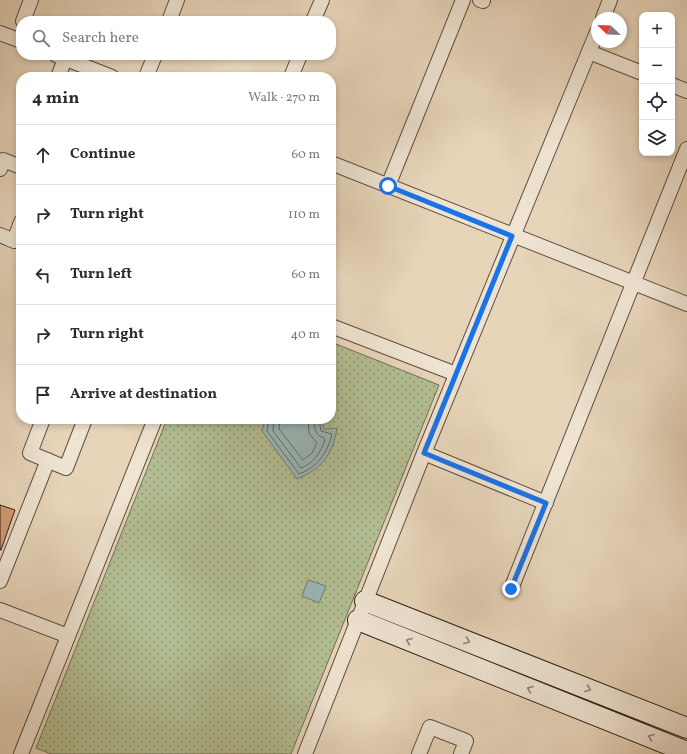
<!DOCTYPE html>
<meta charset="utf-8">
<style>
:root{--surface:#fff;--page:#f2f2f3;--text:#2b2b33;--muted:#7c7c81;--line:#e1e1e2}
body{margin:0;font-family:Vollkorn,serif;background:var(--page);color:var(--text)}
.controls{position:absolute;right:12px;top:12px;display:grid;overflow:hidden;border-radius:8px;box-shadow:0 2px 6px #0003}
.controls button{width:36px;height:36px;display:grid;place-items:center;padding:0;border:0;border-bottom:1px solid var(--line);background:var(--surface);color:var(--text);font:20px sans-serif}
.compass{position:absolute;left:591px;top:12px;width:36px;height:36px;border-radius:50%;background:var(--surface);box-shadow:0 2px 6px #0003;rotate:293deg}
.stop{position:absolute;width:12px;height:12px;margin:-9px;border:3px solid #1a73e8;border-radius:50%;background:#fff}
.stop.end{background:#1a73e8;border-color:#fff;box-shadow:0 1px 4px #0008}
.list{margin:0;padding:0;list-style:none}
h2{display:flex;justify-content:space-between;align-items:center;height:52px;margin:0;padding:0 16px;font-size:17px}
h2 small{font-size:13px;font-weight:400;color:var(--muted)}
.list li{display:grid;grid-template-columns:26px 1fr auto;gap:12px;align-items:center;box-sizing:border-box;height:60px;padding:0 16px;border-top:1px solid var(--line)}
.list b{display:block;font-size:15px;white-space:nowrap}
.list em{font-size:13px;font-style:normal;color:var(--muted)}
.icon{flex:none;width:22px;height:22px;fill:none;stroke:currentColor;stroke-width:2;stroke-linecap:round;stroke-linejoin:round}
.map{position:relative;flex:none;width:687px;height:754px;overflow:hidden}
.search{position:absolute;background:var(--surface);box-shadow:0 2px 6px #0003;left:16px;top:16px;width:320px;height:44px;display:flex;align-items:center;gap:10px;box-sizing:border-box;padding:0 14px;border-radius:16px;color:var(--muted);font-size:15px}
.panel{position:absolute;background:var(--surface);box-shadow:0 2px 6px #0003;left:16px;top:72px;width:320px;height:352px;border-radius:16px}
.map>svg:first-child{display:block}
</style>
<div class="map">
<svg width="687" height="754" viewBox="0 0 687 754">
<defs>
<pattern id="park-dots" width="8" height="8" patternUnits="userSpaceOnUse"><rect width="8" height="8" fill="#b2be92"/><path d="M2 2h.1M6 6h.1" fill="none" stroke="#919a76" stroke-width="1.8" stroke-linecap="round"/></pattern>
</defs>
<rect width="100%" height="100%" fill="#e7d5ba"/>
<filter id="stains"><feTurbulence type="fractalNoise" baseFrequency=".005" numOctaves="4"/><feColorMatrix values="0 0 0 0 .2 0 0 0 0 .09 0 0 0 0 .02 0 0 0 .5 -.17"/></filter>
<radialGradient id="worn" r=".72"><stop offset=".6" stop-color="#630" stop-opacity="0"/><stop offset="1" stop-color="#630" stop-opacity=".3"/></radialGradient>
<path fill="url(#park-dots)" stroke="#727056" d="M 331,342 L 439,385 L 291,754 L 51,754 L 36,748 L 167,419 L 331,419 Z"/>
<path fill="#99b7b8" stroke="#707b78" d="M 265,419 L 322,419 L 324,429 L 337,428 C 333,454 322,469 297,479 L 262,431 Z
M 308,580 L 326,586 L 319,603 L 302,596 Z"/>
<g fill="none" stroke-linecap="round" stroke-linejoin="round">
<path stroke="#666c68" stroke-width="1" d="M 269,419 L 267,431 L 299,474 C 317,468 328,452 332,434 L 321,431 L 319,419
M 274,419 L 273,431 L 301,468 C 313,464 321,452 325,440 L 324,438 C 315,435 314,428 314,419
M 280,419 L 279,429 L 303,460 L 312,453 L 317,443 L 309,433 L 308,419"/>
</g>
<path fill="#d19a73" stroke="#322119" d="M 0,505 L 15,510 L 1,550 L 0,550 Z"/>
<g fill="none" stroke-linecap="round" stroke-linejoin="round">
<g stroke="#5f4e41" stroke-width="16">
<path id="street" d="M 480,0 L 483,1 L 483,0
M 603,18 L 610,0
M 23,21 L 31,0
M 169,21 L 177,0
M 313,21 L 322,0
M 0,33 L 21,41
M 589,52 L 642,73
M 56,55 L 112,77
M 58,77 L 65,59
M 146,77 L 155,55
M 291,77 L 300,55
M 672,85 L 687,91
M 331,163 L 687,304
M 0,169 L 3,160 L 21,167
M 388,186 L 463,0
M 0,235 L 14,241 L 21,222
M 331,326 L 456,374
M 43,419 L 30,453 L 66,468 L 85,419
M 424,453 L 546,503
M 0,581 L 48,460
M 511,589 L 687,149
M 0,610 L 68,636
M 21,754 L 155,419
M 305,754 L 424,453 L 597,32
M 419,754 L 430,727 L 466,741 L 461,754"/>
</g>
<g stroke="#322119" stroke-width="22">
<path id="secondary" d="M 365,601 L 687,728
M 358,620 L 687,752"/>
</g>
<use href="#street" stroke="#efe4d2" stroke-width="14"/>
<use href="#secondary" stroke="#efe4d2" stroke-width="20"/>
</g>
<defs><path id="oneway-chevron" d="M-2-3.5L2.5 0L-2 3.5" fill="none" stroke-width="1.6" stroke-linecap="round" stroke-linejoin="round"/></defs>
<g stroke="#908276">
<use href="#oneway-chevron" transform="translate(409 641) rotate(-158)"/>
<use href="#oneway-chevron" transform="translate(467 641) rotate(22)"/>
<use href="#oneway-chevron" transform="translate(530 689) rotate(-158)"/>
<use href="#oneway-chevron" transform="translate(588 689) rotate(22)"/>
<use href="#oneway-chevron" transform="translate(651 737) rotate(-158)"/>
</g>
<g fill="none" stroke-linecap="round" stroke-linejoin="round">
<path stroke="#1a73e8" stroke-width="5" d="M 388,186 L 512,236 L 424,453 L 546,503 L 511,589"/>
</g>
<rect width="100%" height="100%" filter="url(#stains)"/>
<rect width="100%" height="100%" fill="url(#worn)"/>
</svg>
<div class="controls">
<button>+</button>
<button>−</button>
<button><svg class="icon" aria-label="locate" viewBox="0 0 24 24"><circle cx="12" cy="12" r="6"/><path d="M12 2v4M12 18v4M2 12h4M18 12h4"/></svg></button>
<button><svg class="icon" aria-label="layers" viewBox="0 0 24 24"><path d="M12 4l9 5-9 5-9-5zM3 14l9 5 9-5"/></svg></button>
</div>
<svg class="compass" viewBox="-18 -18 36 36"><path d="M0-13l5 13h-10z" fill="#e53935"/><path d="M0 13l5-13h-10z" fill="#7c7c81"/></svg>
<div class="stop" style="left:388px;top:186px"></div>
<div class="stop end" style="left:511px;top:589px"></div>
<div class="search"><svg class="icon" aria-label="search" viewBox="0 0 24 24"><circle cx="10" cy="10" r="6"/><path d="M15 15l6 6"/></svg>Search here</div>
<section class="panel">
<h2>4 min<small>Walk · 270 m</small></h2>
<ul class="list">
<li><svg class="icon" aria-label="ahead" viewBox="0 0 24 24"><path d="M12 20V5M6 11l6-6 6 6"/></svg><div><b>Continue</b></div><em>60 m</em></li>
<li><svg class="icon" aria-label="right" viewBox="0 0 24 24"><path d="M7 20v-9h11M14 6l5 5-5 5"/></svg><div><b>Turn right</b></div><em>110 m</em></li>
<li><svg class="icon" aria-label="left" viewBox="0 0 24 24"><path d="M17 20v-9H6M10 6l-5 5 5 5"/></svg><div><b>Turn left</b></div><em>60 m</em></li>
<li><svg class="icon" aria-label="right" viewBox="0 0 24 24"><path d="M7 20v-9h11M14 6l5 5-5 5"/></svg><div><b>Turn right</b></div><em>40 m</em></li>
<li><svg class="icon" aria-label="arrive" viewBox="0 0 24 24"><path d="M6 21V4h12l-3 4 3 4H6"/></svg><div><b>Arrive at destination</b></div></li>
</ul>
</section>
</div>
